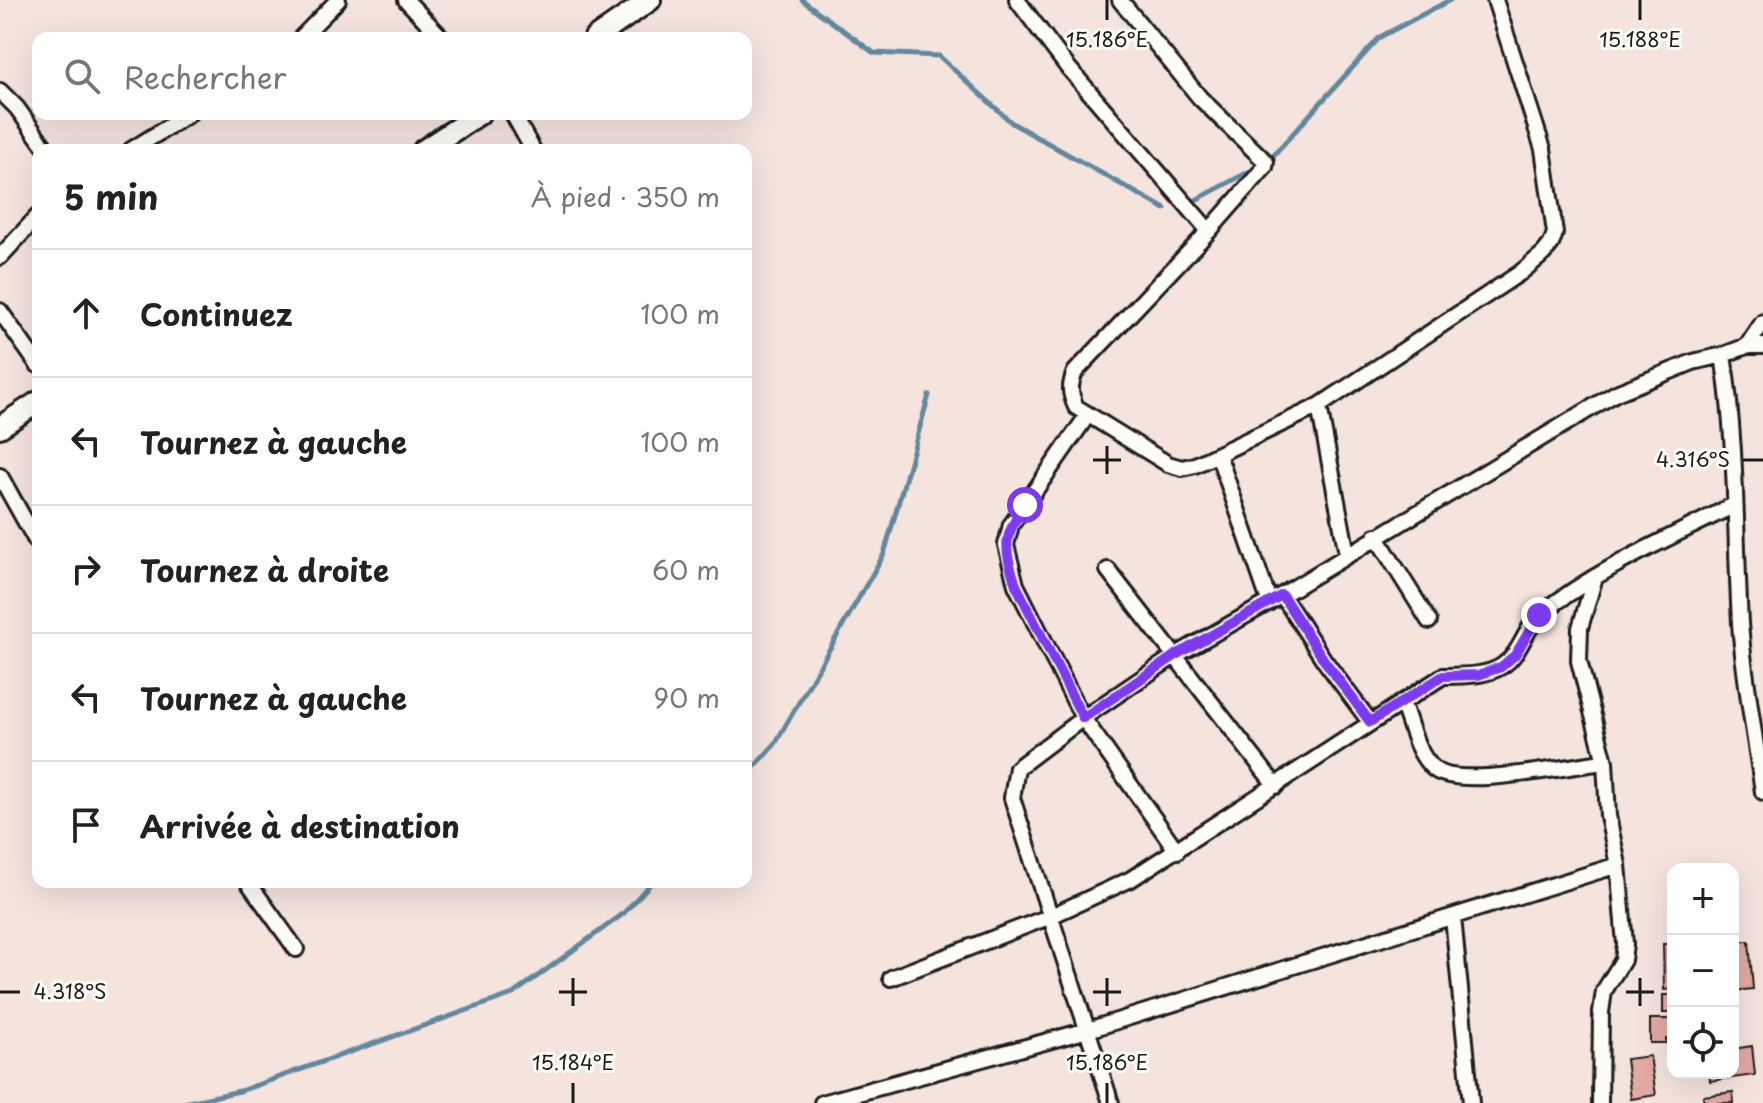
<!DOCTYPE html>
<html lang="fr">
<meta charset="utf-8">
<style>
:root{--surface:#fff;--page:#f6f6f6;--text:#222;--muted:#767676;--line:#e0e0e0}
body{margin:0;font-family:"Playpen Sans",sans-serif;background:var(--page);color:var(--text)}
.controls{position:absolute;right:24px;bottom:24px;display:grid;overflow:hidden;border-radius:16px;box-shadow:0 8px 32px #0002}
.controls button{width:72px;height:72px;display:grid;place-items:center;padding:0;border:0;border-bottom:2px solid var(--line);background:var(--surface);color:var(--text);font:40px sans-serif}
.stop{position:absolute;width:24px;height:24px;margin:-18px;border:6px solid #7c3aed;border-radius:50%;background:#fff}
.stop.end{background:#7c3aed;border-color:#fff;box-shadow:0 2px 8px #0008}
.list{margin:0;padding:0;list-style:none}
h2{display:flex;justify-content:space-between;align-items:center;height:104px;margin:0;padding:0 32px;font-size:34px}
h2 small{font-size:26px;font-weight:400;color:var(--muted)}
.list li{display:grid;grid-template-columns:52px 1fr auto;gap:24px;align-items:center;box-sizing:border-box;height:128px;padding:0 32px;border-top:2px solid var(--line)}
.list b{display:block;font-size:30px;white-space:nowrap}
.list em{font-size:26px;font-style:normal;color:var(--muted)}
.icon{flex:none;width:44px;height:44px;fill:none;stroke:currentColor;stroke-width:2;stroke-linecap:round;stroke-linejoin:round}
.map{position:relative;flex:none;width:1763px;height:1103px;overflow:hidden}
.search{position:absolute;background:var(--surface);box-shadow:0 8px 32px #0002;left:32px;top:32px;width:720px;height:88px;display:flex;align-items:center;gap:20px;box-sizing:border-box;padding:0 28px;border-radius:16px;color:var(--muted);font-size:30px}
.panel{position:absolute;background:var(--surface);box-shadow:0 8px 32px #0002;left:32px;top:144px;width:720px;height:744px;border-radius:16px}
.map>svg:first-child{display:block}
</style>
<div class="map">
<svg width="1763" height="1103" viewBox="0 0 1763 1103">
<rect width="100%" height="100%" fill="#f5e3de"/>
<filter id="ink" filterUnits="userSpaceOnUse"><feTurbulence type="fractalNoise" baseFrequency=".0125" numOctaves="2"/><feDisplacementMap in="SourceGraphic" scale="16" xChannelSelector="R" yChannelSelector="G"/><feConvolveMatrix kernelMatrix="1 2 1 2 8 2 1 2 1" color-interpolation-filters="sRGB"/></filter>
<g filter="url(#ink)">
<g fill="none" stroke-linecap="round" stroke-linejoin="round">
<path stroke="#63889d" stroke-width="5" d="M 802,0 L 874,53 L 939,56 L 1012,123 L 1165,209
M 1270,159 L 1380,37 L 1450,0
M 1192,202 L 1258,167
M 746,776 L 775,744 L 884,554 L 929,395
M 184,1103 L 240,1091 L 513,994 L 623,914 L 652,882"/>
</g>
<path fill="#e3a9a3" stroke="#1c1c1c" stroke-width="2" d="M 1749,941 L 1753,989 L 1733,991 L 1733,942 Z
M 1663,944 L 1673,944 L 1673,989 L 1664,990 Z
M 1663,995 L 1673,995 L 1673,1013 L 1663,1013 Z
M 1650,1019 L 1673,1019 L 1673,1039 L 1666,1039 L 1666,1043 L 1650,1043 Z
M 1752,1046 L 1755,1075 L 1710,1081 L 1709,1073 L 1733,1073 L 1733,1049 Z
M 1650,1056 L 1656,1095 L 1631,1099 L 1626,1059 Z
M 1733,1092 L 1734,1103 L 1704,1103 L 1703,1096 Z"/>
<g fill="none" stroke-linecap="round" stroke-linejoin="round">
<g stroke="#1c1c1c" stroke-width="20">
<path id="minor" d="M 406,0 L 442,38
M 1017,0 L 1066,65 L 1209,231
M 1120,0 L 1200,98 L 1266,162 L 1265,167 L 1209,231 L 1075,372 C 1069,386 1070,394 1076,407 L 1168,464 L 1182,468 L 1195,465 L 1319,406 L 1520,273 L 1543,254 L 1551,244 L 1555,233 L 1543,149 L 1495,0
M 301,38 L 338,0
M 0,91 L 17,108 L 47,150
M 513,114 L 533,150
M 131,150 L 189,114
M 0,257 L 38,216
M 0,311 L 38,365
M 1747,346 L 1763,322
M 1723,355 C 1737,444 1735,533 1740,623 C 1744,679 1755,736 1763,792
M 1319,406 L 1347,554
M 1087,416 L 1011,525 L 1006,545 L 1016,585 L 1083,718 L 1177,851
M 1218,454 L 1269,601
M 0,476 L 38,544
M 1376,536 L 1429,621
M 1108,570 L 1276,786
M 1595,577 L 1580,628 L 1579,661 L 1605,762 L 1608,816 L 1618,865 L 1625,944 L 1623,960 L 1604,991 L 1601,1012 L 1600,1103
M 1282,595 L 1324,660 L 1370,722
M 1402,702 C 1410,722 1416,754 1434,769 C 1458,790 1571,765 1605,762
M 248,882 L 296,949
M 1453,917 L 1471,1103
M 891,978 L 1051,916 L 1131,879 L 1443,676 C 1463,675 1484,677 1502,666 C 1522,653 1525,627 1542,613 C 1599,568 1670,538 1734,505
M 822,1103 L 1088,1030 L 1618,865
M 1111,1103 L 1012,798 L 1017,768 L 1083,718 L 1176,655 L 1282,595 L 1616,393 L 1693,362 L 1723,355 L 1747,346 L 1763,346"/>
</g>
<g stroke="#1c1c1c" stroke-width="26">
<path id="primary" d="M 595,38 L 650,0
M 424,150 L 479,114
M 0,427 L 38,402"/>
</g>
<use href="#minor" stroke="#fdfcf7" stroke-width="14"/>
<use href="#primary" stroke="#fdfcf7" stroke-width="20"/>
</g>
</g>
<g fill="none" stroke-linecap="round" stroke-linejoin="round" filter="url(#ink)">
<path stroke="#7c3aed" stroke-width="10" d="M 1025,505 C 1002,538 1004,547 1016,585 L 1083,718 L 1176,655 L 1282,595 L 1324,660 L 1370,722 L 1443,676 L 1478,675 L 1501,667 L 1515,655 L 1539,615"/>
</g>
<path fill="none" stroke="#1c1c1c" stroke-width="3" d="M 1107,0 L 1107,20M 1640,0 L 1640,20M 1107,446 L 1107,474M 1093,460 L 1121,460M 1743,460 L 1763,460M 573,978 L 573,1006M 1107,978 L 1107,1006M 1640,978 L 1640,1006M 0,992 L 20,992M 559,992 L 587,992M 1093,992 L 1121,992M 1626,992 L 1654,992M 573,1083 L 573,1103M 1107,1083 L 1107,1103"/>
<g font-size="20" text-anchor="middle" fill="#1c1c1c" stroke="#fdfcf7" stroke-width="6" stroke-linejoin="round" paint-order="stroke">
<text x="1107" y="47">15.186°E</text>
<text x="1640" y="47">15.188°E</text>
<text x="1693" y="467">4.316°S</text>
<text x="70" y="999">4.318°S</text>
<text x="573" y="1070">15.184°E</text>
<text x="1107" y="1070">15.186°E</text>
</g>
</svg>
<div class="controls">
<button>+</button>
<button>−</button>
<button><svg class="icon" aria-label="locate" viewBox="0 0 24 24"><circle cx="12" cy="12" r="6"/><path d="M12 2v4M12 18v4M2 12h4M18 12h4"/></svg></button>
</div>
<div class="stop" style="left:1025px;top:505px"></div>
<div class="stop end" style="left:1539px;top:615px"></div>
<div class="search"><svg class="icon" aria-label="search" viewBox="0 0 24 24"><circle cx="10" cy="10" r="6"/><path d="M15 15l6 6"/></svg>Rechercher</div>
<section class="panel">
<h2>5 min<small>À pied · 350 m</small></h2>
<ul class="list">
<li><svg class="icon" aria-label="ahead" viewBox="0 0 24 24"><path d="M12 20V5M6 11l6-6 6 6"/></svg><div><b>Continuez</b></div><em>100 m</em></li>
<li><svg class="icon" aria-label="left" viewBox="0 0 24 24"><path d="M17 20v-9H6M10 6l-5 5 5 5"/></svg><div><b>Tournez à gauche</b></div><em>100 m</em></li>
<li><svg class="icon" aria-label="right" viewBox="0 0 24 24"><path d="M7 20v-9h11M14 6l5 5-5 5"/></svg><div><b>Tournez à droite</b></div><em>60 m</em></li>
<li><svg class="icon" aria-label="left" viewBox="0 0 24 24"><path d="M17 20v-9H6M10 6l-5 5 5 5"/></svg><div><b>Tournez à gauche</b></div><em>90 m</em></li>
<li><svg class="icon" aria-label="arrive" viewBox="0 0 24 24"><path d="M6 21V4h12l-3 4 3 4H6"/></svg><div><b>Arrivée à destination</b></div></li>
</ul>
</section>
</div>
